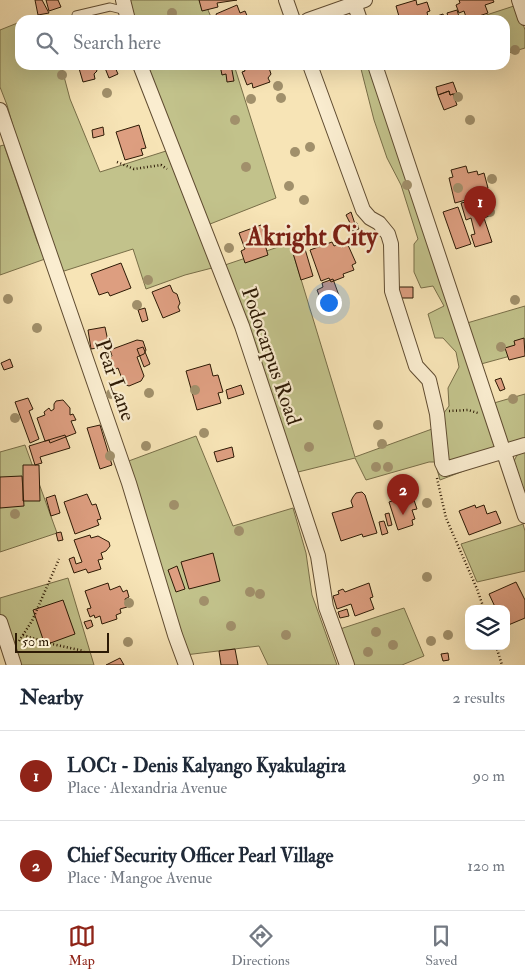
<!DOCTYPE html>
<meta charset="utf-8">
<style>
:root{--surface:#fff;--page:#f6f6f7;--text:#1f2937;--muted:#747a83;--line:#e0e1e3;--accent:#8f2418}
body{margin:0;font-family:"IM FELL Double Pica",serif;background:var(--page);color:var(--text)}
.controls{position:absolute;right:15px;bottom:15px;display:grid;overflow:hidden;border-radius:10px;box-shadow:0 5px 20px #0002}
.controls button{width:45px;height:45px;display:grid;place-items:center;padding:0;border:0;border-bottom:1px solid var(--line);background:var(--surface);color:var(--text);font:25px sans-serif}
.scale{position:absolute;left:15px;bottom:12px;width:94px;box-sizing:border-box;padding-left:5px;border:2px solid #2d1a05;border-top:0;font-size:14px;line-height:18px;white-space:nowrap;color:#2d1a05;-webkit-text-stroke:4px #faedd0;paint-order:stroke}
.you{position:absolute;left:328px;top:302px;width:18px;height:18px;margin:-12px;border:4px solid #fff;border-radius:50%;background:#1a73e8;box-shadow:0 0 0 8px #1a73e833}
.badge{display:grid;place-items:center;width:32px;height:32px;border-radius:50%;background:var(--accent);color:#fff;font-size:16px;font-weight:700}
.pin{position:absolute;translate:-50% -41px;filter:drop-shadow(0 1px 2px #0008)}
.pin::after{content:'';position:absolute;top:26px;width:18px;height:15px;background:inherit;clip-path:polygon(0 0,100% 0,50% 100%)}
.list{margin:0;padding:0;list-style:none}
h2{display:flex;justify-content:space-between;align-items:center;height:65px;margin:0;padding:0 20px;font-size:21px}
h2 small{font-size:16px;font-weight:400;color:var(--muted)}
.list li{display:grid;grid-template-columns:32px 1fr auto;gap:15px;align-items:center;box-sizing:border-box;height:90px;padding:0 20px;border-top:1px solid var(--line)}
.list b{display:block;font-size:19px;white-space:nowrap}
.list p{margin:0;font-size:16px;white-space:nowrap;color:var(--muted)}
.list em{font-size:16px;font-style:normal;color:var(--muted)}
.icon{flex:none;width:28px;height:28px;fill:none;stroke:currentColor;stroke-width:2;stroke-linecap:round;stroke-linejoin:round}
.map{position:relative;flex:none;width:525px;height:665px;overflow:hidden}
.search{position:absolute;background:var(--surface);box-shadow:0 5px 20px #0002;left:15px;right:15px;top:15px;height:55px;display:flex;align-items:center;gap:12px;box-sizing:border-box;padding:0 18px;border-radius:15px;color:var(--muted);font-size:19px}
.sheet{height:245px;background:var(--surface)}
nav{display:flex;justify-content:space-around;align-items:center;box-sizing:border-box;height:70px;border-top:1px solid var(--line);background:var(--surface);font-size:14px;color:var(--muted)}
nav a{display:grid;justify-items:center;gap:2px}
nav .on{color:var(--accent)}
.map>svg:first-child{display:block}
</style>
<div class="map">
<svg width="525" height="665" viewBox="0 0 525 665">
<rect width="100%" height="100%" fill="#f7e4b6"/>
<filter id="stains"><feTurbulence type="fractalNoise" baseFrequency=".004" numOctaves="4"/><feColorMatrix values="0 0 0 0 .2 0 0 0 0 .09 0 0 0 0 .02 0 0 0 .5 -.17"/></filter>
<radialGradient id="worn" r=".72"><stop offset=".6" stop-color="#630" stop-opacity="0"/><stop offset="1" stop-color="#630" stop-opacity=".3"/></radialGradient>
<path fill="#c2c28b" stroke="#786e48" d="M 125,0 L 212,0 L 205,3 L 211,17 L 205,20 L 130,20 Z
M 517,5 L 525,30 L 525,48 L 505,54 L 505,20 L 471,20 Z
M 20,22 L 20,65 L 61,65 L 70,99 L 100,172 L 166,151 L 212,268 L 185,275 L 146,289 L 133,249 L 61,272 L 29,183 L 7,105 L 0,87 L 0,30 Z
M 141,65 L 234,65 L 276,198 L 205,226 Z
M 360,65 L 371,65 L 500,457 L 440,480 L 435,462 L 429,462 L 366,480 L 355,458 L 294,473 L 222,266 L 290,243 L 355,457 L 432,429 L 449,406 L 448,388 L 459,367 L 456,352 L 443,338 L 435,338 L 428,314 L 444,306 L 433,286 L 421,288 L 414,272 L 414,244 L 418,239 L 401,185 L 387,158 L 374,120 Z
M 4,145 L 37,241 L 45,259 L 0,275 L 0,146 Z
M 525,306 L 525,352 L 481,364 L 467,323 Z
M 525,394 L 525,441 L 507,443 L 494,403 Z
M 196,436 L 233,526 L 293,508 L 306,553 L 312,595 L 337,665 L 268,665 L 259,646 L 185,655 L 126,462 Z
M 25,445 L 57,533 L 0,552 L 0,452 Z
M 525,452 L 525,495 L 514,461 L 517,455 Z
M 523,524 L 525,531 L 525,571 L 477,582 L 461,544 Z
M 68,578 L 94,665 L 16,665 L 0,615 L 0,598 Z
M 404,608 L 424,656 L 402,665 L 347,665 L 334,631 Z"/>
<path fill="#dd9e80" stroke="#2d1a05" d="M 35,0 L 42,0 L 49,13 L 38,15 Z
M 46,0 L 58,0 L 61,7 L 49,11 Z
M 199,0 L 237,0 L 217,3 L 218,7 L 202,11 Z
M 416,0 L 417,5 L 427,2 L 430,11 L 427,12 L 428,17 L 431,16 L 432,20 L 400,20 L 396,6 Z
M 459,0 L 493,0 L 494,2 L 485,5 L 488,13 L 467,20 L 464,11 L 459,13 L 456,5 L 460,3 Z
M 237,5 L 240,13 L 245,11 L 249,20 L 218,20 L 216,14 Z
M 457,10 L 460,20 L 449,20 L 447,13 Z
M 443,14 L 445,20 L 435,20 L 434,17 Z
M 78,65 L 95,65 L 97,71 L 94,74 L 95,79 L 83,82 Z
M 111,65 L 114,65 L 118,74 L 109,78 L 105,68 Z
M 220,65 L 231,65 L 234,81 L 227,82 L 226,74 L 222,75 Z
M 245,65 L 268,65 L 271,74 L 268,78 L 270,82 L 253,88 L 252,83 L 247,85 L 242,72 L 245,71 L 243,66 Z
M 453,82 L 457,93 L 450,95 L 449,91 L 438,95 L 436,87 Z
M 449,91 L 450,95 L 453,94 L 457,105 L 444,110 L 438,95 Z
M 139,125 L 146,148 L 141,149 L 143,155 L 125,160 L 116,132 Z
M 103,127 L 104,135 L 93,138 L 92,130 Z
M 466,166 L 468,173 L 477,171 L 478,175 L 484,173 L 488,188 L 482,190 L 484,195 L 455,203 L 449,178 L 453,177 L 451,170 Z
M 489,198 L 492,209 L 487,210 L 489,216 L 484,218 L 492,242 L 475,247 L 471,235 L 475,234 L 471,218 L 466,220 L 461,203 L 466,202 L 467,205 Z
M 458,207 L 471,244 L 456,249 L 443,212 Z
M 351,212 L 355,224 L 351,225 L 346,215 Z
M 357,223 L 359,229 L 352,231 L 351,225 Z
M 261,225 L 266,240 L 264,241 L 268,255 L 245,263 L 241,251 L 245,249 L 239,233 Z
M 302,239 L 313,276 L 301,280 L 290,243 Z
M 332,242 L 334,246 L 341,243 L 342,247 L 348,245 L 356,263 L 352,265 L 354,270 L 343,274 L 344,277 L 331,282 L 329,278 L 321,281 L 310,250 Z
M 121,263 L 131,288 L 110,296 L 108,292 L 99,295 L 91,274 Z
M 333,279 L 341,301 L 332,305 L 328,297 L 321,300 L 317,290 L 323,287 L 322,283 Z
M 170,285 L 173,292 L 177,294 L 180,303 L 178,307 L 180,311 L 163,318 L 152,292 Z
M 399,287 L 413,287 L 413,298 L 399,298 Z
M 145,308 L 148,320 L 142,322 L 138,310 Z
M 105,327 L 109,346 L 91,349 L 88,330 Z
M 524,338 L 525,356 L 509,360 L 505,348 L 515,345 L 514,341 Z
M 137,340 L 143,341 L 146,350 L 144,354 L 137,357 L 144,376 L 141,381 L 129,386 L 124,384 L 118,368 L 114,370 L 109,357 L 112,356 L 110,350 Z
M 143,347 L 150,364 L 144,367 L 137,349 Z
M 10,359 L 13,367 L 4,370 L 1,363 Z
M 210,364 L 213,376 L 218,375 L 223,392 L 218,393 L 221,403 L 197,410 L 186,371 Z
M 501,378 L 505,389 L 500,391 L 495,380 Z
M 241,385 L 244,394 L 228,399 L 226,390 Z
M 28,398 L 33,409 L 29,411 L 39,439 L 30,443 L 15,402 Z
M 63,400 L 70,408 L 70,415 L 73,414 L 76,420 L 71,421 L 76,433 L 50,443 L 49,440 L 45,441 L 37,418 L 45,415 L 44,412 L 49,408 L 51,411 L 54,409 L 54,404 L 56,401 Z
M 100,425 L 112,465 L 100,469 L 87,428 Z
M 65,435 L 70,448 L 40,457 L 42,463 L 35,465 L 29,446 Z
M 232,447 L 234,457 L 217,462 L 214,452 Z
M 23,465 L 39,465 L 40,501 L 23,501 Z
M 22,476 L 24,506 L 0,508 L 0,477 Z
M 362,492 L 365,495 L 377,533 L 363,537 L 362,534 L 341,541 L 332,513 L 353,507 L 351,501 L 353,497 L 356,493 Z
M 87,494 L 92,505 L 96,504 L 101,519 L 97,520 L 99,525 L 75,534 L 64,502 Z
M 55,495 L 60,513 L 51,516 L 46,498 Z
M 408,496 L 410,501 L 414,500 L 417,509 L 412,510 L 415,519 L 412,520 L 413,525 L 398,530 L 389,502 Z
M 475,505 L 476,508 L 484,505 L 487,514 L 496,511 L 501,523 L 469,535 L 459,511 Z
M 389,513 L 392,525 L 388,526 L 385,514 Z
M 384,521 L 388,533 L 382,535 L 379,522 Z
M 61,532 L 63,540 L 58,541 L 56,533 Z
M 90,535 L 91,538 L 98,536 L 109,542 L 110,546 L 106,551 L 101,553 L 103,559 L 98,560 L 101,569 L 88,573 L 86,569 L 74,573 L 69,559 L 74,557 L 76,564 L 82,562 L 74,540 Z
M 213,553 L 220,581 L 189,589 L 181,562 Z
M 177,566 L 185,589 L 176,592 L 168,570 Z
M 516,582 L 525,600 L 525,618 L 506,626 L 506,609 L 496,609 L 489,594 Z
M 108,583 L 110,590 L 120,586 L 123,592 L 127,590 L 129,597 L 125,599 L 127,607 L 120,609 L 121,613 L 116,615 L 117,619 L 102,624 L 100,616 L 95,618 L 94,615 L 90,617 L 87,609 L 91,608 L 85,591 Z
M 369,583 L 373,597 L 370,598 L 374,609 L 355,616 L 351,604 L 337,609 L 333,596 L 339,594 L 338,591 L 343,589 L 345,592 Z
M 63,600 L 75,634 L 45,645 L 33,610 Z
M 347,609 L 349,616 L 340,618 L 338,612 Z
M 91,620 L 93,626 L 87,629 L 84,622 Z
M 235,649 L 238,665 L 221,665 L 219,651 Z
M 448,653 L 449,660 L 443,661 L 441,654 Z
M 120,658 L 124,665 L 106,665 Z"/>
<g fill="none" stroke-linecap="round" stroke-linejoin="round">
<g stroke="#604c31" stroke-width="9">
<path id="lane" d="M 76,15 L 110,7 L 126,11"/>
</g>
<g stroke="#604c31" stroke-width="16">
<path id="street" d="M 123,0 L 128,20
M 286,0 L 293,20
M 353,0 L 360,20
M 519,0 L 525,18
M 308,20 L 365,0
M 140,65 L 242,326 L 318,556 L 326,607 L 347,665
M 310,65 L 363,210 L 370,218 L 379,223 L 388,234 L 391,244 L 392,291 L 416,366 L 429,380 L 437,414 L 442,463 L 445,469 L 525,445
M 375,65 L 525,516
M 0,110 L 129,483 L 175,635 L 186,665
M 0,622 L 14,665"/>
</g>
<path stroke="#2d1a05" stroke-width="2.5" stroke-dasharray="1 2.5" stroke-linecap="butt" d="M 117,162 L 134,169 L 161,165 L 167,169
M 449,411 L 468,410 L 478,413
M 437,478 L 446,518 L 477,589 L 484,609
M 23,635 L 52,644 L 84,651
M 19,641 L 32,621 L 59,559
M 496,646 L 502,665"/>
<use href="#lane" stroke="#faedd0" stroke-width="7"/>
<use href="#street" stroke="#faedd0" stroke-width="14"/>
</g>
<g fill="#a1906b">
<circle cx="172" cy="13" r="5"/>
<circle cx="515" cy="50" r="5"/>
<circle cx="62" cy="75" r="5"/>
<circle cx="278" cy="86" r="5"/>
<circle cx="107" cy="93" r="5"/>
<circle cx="458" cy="97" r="5"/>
<circle cx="281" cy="98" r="5"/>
<circle cx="251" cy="99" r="5"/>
<circle cx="235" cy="120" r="5"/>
<circle cx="470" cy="120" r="5"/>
<circle cx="310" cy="147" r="5"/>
<circle cx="295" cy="152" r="5"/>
<circle cx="246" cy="167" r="5"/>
<circle cx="492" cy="179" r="5"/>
<circle cx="407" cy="185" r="5"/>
<circle cx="289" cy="186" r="5"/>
<circle cx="458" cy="188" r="5"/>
<circle cx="304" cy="200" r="5"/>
<circle cx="490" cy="212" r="5"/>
<circle cx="229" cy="248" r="5"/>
<circle cx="148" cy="280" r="5"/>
<circle cx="8" cy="299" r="5"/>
<circle cx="515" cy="300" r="5"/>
<circle cx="137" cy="305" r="5"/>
<circle cx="37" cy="328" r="5"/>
<circle cx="501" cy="347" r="5"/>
<circle cx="195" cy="390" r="5"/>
<circle cx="149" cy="393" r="5"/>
<circle cx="111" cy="394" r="5"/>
<circle cx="513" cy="399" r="5"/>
<circle cx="15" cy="418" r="5"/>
<circle cx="378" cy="425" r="5"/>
<circle cx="204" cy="433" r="5"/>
<circle cx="382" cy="444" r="5"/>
<circle cx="146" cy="446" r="5"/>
<circle cx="309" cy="447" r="5"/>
<circle cx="110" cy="456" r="5"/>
<circle cx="376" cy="467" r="5"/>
<circle cx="388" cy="467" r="5"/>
<circle cx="427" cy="503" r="5"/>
<circle cx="174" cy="505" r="5"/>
<circle cx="15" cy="514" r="5"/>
<circle cx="239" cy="531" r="5"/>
<circle cx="427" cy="577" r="5"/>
<circle cx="250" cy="592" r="5"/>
<circle cx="260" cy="594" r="5"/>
<circle cx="204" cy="601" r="5"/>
<circle cx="129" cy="603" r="5"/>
<circle cx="231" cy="626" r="5"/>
<circle cx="376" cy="632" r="5"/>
<circle cx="286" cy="635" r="5"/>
<circle cx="448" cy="635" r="5"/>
<circle cx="431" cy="641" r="5"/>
<circle cx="128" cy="642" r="5"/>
<circle cx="393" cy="645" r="5"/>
<circle cx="368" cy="652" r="5"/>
</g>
<g text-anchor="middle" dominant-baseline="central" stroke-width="4.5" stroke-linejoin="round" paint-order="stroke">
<g font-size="21" fill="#2d1a05" stroke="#faedd0">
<text transform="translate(271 356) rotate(71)">Podocarpus Road</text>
<text transform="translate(115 380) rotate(71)">Pear Lane</text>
</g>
<g font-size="26" font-weight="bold" fill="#7a1f14" stroke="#faedd0">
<text x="312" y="237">Akright City</text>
</g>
</g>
<rect width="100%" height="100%" filter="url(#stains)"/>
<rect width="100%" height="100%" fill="url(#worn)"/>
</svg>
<div class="controls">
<button><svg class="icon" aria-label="layers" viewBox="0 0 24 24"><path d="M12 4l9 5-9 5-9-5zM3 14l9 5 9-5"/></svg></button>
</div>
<div class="scale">50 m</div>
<div class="you"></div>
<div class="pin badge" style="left:480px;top:227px">1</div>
<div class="pin badge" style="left:403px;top:515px">2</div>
<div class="search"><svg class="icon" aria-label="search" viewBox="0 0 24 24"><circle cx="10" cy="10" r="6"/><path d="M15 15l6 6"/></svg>Search here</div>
</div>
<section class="sheet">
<h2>Nearby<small>2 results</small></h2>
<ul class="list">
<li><span class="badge">1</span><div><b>LOC1 - Denis Kalyango Kyakulagira</b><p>Place · Alexandria Avenue</p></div><em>90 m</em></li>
<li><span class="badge">2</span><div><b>Chief Security Officer Pearl Village</b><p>Place · Mangoe Avenue</p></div><em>120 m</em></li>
</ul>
</section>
<nav>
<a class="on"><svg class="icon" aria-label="map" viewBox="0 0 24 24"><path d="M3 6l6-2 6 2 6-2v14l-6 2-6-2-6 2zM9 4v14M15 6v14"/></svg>Map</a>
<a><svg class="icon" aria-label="directions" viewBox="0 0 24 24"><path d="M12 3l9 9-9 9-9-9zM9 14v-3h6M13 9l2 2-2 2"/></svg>Directions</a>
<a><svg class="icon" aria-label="saved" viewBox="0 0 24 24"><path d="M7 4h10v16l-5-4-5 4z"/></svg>Saved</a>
</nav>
